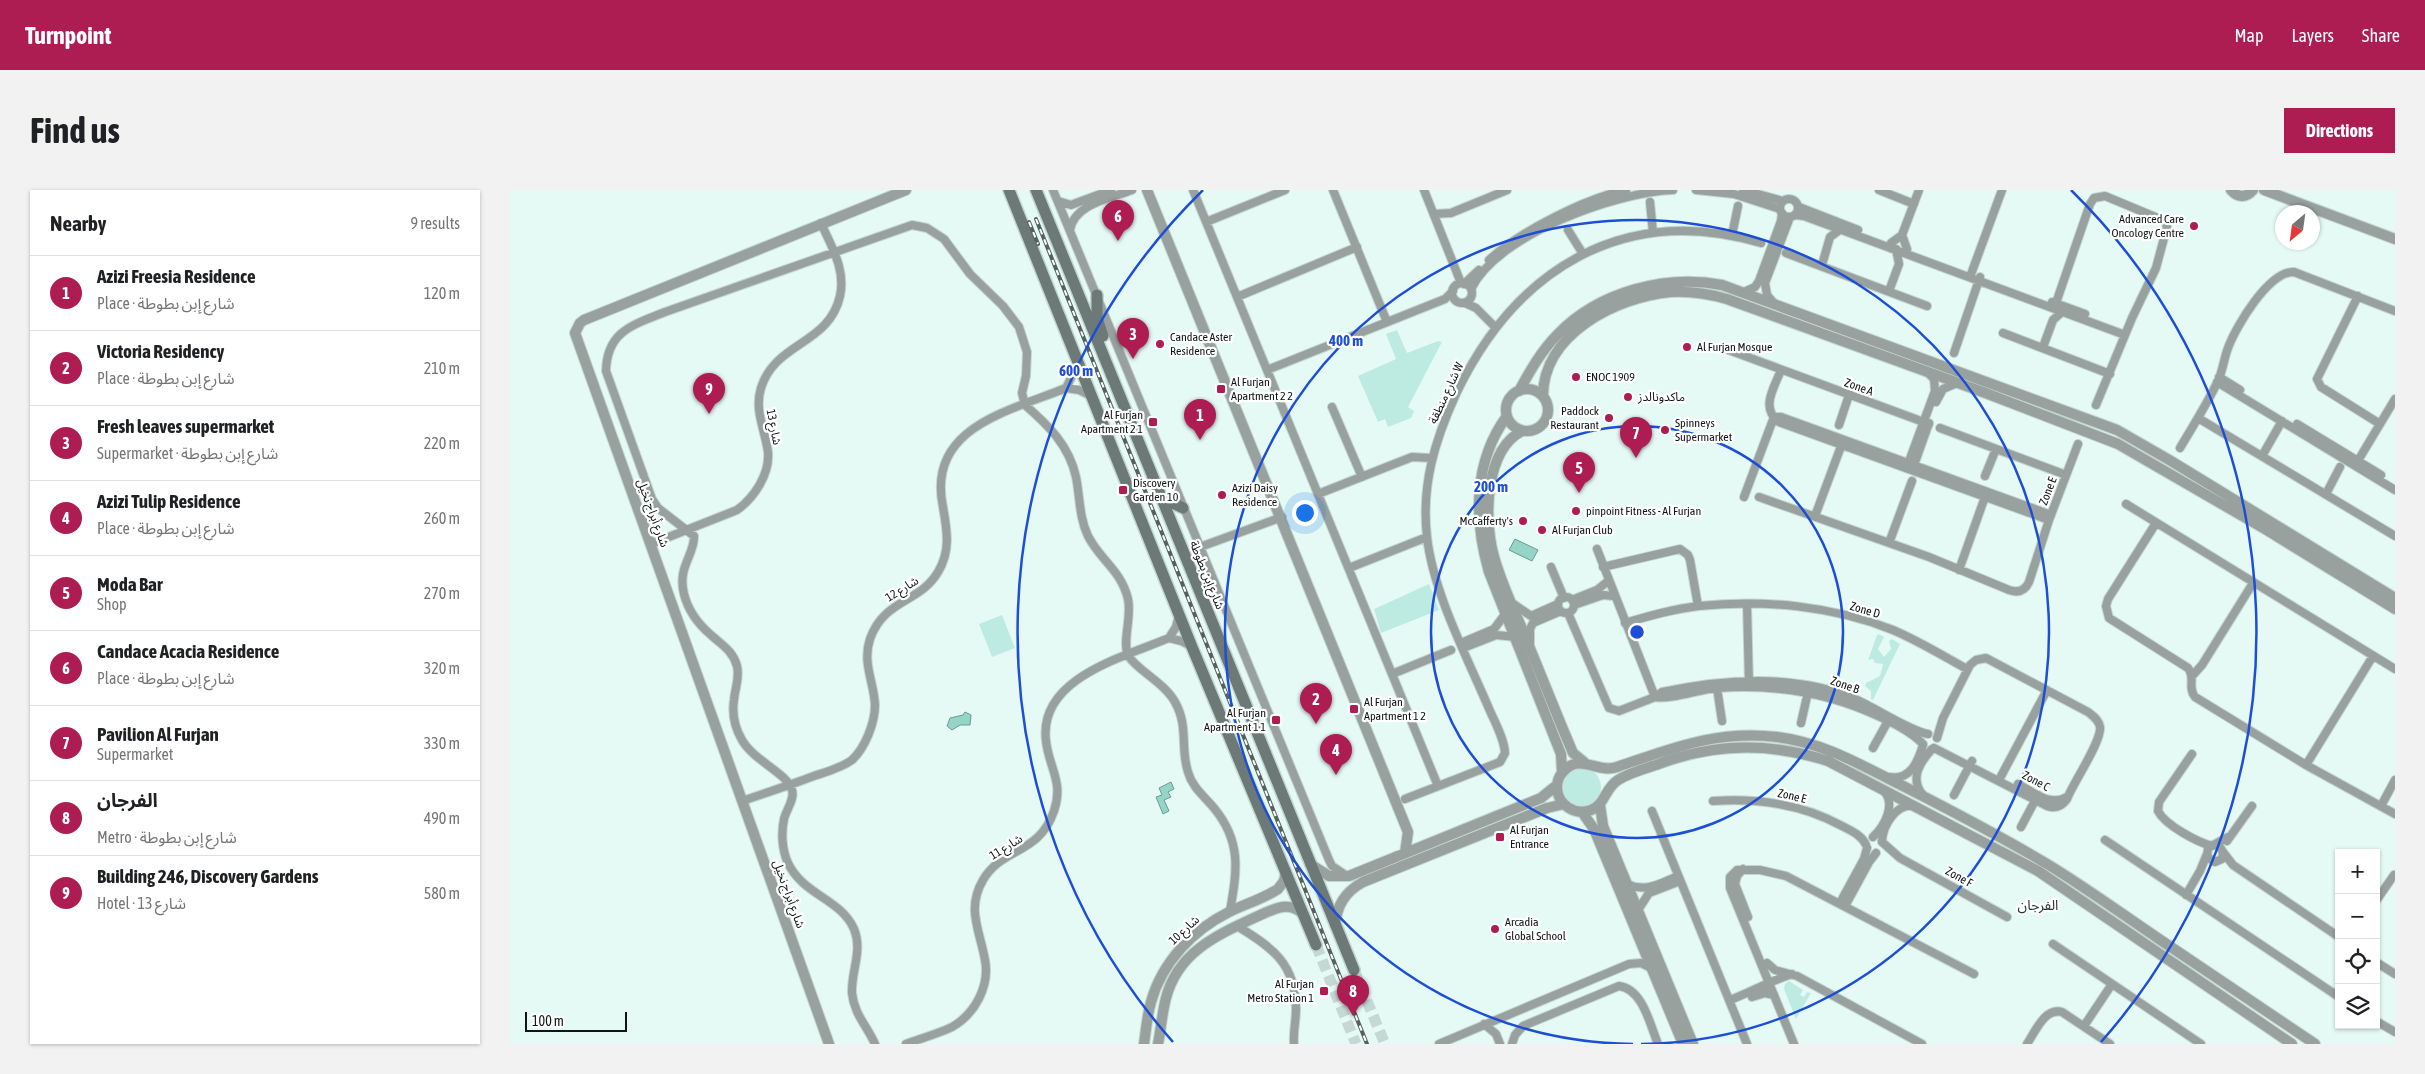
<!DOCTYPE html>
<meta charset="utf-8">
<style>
:root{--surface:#fff;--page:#f2f2f2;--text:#202124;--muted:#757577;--line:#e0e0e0;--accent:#ae1d52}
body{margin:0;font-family:"Asap Condensed","Noto Sans Arabic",sans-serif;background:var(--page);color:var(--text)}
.controls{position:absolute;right:15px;bottom:15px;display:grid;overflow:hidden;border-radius:0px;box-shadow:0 1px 4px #0004}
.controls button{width:45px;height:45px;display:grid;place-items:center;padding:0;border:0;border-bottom:1px solid var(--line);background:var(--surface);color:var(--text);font:25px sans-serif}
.compass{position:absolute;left:1765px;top:15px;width:45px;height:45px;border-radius:50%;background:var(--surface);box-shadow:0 1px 4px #0004;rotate:209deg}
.scale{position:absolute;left:15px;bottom:12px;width:102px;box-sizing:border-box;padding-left:5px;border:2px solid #0e1514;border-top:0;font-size:14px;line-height:18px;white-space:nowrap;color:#0e1514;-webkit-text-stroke:4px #fff;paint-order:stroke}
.you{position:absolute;left:794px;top:322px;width:18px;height:18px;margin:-12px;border:4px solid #fff;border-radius:50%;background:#1a73e8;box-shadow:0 0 0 8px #1a73e833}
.badge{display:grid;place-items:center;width:32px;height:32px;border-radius:50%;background:var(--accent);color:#fff;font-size:16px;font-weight:700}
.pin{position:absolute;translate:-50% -41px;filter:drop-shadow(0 1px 2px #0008)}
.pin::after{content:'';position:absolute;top:26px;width:18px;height:15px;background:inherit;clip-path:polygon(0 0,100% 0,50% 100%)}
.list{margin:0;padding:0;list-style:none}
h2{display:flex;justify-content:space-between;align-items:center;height:65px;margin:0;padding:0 20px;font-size:21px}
h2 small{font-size:16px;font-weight:400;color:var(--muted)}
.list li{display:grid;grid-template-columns:32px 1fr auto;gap:15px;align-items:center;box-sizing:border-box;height:75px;padding:0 20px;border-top:1px solid var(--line)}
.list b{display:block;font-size:19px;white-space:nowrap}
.list p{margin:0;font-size:16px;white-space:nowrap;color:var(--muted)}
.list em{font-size:16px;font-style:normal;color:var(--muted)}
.icon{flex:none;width:28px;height:28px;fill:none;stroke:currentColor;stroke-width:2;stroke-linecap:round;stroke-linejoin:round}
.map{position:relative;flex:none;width:1885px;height:854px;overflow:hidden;border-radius:0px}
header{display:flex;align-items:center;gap:30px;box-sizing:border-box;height:70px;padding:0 25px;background:var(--accent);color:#fff}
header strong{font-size:24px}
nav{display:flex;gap:28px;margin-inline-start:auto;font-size:18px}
.intro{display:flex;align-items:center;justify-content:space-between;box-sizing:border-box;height:120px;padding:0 30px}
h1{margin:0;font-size:35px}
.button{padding:12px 22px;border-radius:0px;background:var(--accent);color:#fff;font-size:18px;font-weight:700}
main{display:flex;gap:30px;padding:0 30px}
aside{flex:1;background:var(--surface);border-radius:0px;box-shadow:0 1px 4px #0004}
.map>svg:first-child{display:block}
</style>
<header>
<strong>Turnpoint</strong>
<nav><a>Map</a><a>Layers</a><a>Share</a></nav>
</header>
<div class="intro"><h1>Find us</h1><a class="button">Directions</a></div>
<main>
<aside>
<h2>Nearby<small>9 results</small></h2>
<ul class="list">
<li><span class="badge">1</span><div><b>Azizi Freesia Residence</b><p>Place · شارع إبن بطوطة</p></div><em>120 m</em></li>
<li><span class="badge">2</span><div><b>Victoria Residency</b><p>Place · شارع إبن بطوطة</p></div><em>210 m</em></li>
<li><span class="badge">3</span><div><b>Fresh leaves supermarket</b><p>Supermarket · شارع إبن بطوطة</p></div><em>220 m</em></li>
<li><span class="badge">4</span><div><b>Azizi Tulip Residence</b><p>Place · شارع إبن بطوطة</p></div><em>260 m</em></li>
<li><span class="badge">5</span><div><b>Moda Bar</b><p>Shop</p></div><em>270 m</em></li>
<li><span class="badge">6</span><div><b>Candace Acacia Residence</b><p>Place · شارع إبن بطوطة</p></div><em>320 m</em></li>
<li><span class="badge">7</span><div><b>Pavilion Al Furjan</b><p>Supermarket</p></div><em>330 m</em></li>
<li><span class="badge">8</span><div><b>الفرجان</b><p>Metro · شارع إبن بطوطة</p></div><em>490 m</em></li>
<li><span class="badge">9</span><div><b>Building 246, Discovery Gardens</b><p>Hotel · شارع 13</p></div><em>580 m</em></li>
</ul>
</aside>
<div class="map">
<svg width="1885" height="854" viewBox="0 0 1885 854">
<rect width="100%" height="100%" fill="#e6faf5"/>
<path fill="#beebe1" d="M 887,140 L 897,163 L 928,151 L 932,152 L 898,217 L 904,221 L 901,228 L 878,237 L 875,229 L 868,232 L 848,186 L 886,169 L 876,144 Z
M 919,394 L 929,420 L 871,443 L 864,419 Z
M 492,425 L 505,458 L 482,467 L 469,434 Z
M 1369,444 L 1374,447 L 1368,459 L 1374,467 L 1381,459 L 1379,451 L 1382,449 L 1390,454 L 1363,510 L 1361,509 L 1361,501 L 1355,496 L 1356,493 L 1370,486 L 1373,474 L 1365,473 L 1363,469 L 1358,470 L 1367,445 Z
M1053 597a19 19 0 1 1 38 0a19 19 0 1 1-38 0Z
M 1279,791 L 1293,800 L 1290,805 L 1294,807 L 1297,802 L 1301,803 L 1286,829 L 1274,799 L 1275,794 Z"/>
<path fill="#94d5c7" stroke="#6c9b91" d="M 1005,349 L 1028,360 L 1022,371 L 999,360 Z
M 455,522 L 461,525 L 460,535 L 450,535 L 442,540 L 437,536 L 440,528 L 453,525 Z
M 661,592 L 664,599 L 658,602 L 661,607 L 654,610 L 659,621 L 653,624 L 646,607 L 652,605 L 649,598 Z"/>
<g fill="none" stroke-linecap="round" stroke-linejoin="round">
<path stroke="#c6d8d3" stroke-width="11" stroke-dasharray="11 5.5" stroke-linecap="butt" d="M 806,755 L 846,854
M 844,780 L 875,854"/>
<g stroke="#c3d5d1" stroke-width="10">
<path id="minor" d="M 543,0 L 819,670 L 822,676 L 837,686
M 683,0 L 928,596
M 823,0 L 877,132
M 914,0 L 951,93
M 1186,0 L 1224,4 L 1270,19
M 1233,0 L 1273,11
M 1369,0 L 1404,14
M1270 18a9 9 0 1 1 18 0a9 9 0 1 1-18 0Z
M 548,11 L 561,15 L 601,0
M 1140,12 L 1143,43
M 1289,17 L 1348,40
M 924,24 L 941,23 L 997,0
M 1285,25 L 1294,26 L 1615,145
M 696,32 L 775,0
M 560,40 C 564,14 601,8 622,0
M 1058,40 L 1073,64
M 1222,45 L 1228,16
M 1392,45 L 1397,59
M 1381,53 L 1392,45 L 1409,0
M 1276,63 L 1417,116
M 979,70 C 1009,42 1076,8 1116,0
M 1312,75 L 1320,47 L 1331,39
M 1460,87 L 1492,0
M942 103a10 10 0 1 1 20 0a10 10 0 1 1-20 0Z
M 954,94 L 969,80
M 961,99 C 988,44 1106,2 1163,0
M 1379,101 L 1389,74 L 1386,59
M 1234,102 L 1245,97 L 1249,91 L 1271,31 L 1272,23
M 1848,106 L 1807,189 L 1811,197 L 1870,234
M 727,107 L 847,57
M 1263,112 L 1257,105 L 1255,93 L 1280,27
M 1542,112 L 1575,124
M 955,113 L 966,118 L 985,137
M 1546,113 L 1580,14 L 1584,8 L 1595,6 L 1655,31 L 1657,37 L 1646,78 L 1622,128 L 1586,215
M 1493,143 L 1600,184
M 1533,157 L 1543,130 L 1553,121
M 1216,159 L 1419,234
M 1444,163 L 1470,87
M 757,180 L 935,109 L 943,101
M 1271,180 C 1264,198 1250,218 1269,232 L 1539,330
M 1709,187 L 1730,200
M 1707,192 L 1885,300
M 556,198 L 568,174
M 1426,212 L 1433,199 L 1447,193
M 822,217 L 852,287
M 1264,227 L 1271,227 L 1541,325
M 1688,228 L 1885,346
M 1787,234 L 1871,285
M 1329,235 L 1339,205
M 1430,238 L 1556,285
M 1670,258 C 1683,236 1697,214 1708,191 C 1713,180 1714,168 1718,158 C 1726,136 1759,81 1784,82 L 1885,121
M 1752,266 L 1772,231
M 1846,274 L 1885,209
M 1397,277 L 1425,201 L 1424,189 L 1417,182
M 1403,278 L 1419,233
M 1475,286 L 1486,259
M 808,304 L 902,267 L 921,268
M 1816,304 L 1830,277
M 1234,307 L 1264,227
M 1249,307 L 1419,367 L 1499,400 C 1508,403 1515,401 1519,392 L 1539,330 L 1568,254
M 1616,314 L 1885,479
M 1305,326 L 1333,251
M 1646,333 L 1598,409 L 1596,416 L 1599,428 L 1678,478 C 1686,488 1677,497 1685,507 L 1796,575 L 1885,624
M 1379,353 L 1402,291
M 141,354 L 227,320 C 244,308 260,284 258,262 C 255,240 244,220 251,198 C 265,152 319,155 330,106 C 336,79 321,56 311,33
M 690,357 L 772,327
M 1041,377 L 1054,408
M 1093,377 L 1170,359 L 1178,365 L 1180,370 L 1188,416
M 839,378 L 917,347
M 1449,380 L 1476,304
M1048 415a8 8 0 1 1 16 0a8 8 0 1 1-16 0Z
M 1062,410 L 1087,400 L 1098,391
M 1002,413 L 1021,426 L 1048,414
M 1237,414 L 1239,494
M 1064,415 L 1093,405 L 1103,406
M 1058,423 L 1099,518 L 1109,521 L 1145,507 L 1087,359
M 1115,433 C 1139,426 1163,419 1189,416 C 1253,409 1323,416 1383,440 C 1409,451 1433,466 1457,479
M 659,448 L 666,437 L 669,425
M 951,453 L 984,439 L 996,423
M 1020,453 L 1020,439 L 1023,433 L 1051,421
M 953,458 L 986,445 L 1006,447
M 882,484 L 941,460
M 1683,485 L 1692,475 L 1743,393
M 1207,498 L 1212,531
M 1291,533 L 1298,502
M 1413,554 C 1400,541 1383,533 1368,526 C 1317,502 1264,494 1208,498 C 1189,499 1162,510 1145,507 L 1152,502 C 1214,489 1285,483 1345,509 C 1364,517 1400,541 1418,544
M 1363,558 L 1378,531
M 1424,558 L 1537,616 C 1545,619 1552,616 1557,609 C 1563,593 1592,551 1590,537 C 1589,530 1583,526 1578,522 L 1476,468 L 1466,470 L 1460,475 L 1433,528 L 1427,548
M 1682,564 L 1649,612 L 1648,621 C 1655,635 1687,652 1702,656
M 1796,575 L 1863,466
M 1379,587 C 1400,591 1408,572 1413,555
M 1489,590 L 1537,500
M 1508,594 C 1523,602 1540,617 1557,607
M 1413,605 C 1399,589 1410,572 1422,559
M 1444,605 L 1462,571
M 895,609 L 990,572 L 995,563 C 994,547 983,529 977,514 C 955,463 923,401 917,347 C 911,295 925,250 946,204 C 1005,80 1113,12 1251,53
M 232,611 C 256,603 280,595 304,586 C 316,582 331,578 342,570 C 355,558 365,533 365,515 C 364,492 352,473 360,449 C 374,409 410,413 428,382 C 441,361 437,340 433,317 C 416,237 500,221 556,198 L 569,200 L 581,206
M 1203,611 C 1248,608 1292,614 1332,636 C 1341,641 1352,645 1356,655
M 1871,616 L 1885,590
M 1142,621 L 1237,854
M 1511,637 L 1528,605
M 1363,647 C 1375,636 1386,614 1374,601
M 1595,650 L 1829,807
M 1372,651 C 1373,635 1386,614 1403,616
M 1717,651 L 1742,616
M 1372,652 L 1390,668 L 1497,727
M 1705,655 L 1710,657 L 1713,662 L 1712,669 L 1705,672 L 1697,667 L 1698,658 L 1718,647
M 1713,662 L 1723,675 L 1829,747
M 1233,679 L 1227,686 L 1225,694 L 1238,727
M 1117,694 C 1136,703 1151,693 1168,686
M 1676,705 L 1690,681 L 1697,664
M 1866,711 L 1884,685
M 1330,713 L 1354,669 L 1357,658
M 1335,716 L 1359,672 L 1366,663
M 1128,720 L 1139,703 L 1170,691
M 727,736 C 762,757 786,774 786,819 C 786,831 783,842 784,854
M 1543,754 L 1691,854
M 1866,772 L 1885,784
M 1257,773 L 1265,780 L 1287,786 L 1412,854
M 1242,807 L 1255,803 L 1264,805
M 1220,810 C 1241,802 1260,791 1282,784
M 1866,831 L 1885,842
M 974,834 L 986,844 L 990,854
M 1574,836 L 1602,794
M 365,854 C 357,836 344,824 342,803 C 341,781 353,761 344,739 C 331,709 293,705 278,673 C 272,660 271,643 274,629 C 276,620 285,609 282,600 C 277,583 244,571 232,550 C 225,538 222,523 224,510 C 225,498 230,488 227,476 C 223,461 212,455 201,445 C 188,434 178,420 174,404 C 167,377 185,364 184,346 L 148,318 L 142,309 L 96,181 C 97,141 123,135 155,122 L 402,35 L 417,38 L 434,49 L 460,84 L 493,116 L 509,137 L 517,162 L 516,186 L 512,203 L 515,215 C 538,235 559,255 566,287 C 570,307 569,327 578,346 C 590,370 611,380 618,409 C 622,427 612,452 618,465 C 625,479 654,492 665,512 C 679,537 670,558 678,582 C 682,597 694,606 704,618 C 732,652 727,681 720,721
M 396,854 C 411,848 428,844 442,837 C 465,824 480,796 475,770 C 470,741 456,719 473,690 C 492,657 529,665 544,621 C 554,592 539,578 536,551 C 528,488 614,467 659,448 L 671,451 L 681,456
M 929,854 L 1119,774 L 1131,773 L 1141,778
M 1002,854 L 1005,845 L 1013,836 L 1109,796 C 1133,799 1140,835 1148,854
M 1284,854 L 1220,698 L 1220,687 L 1227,680 L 1250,680 L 1276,686 L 1464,784
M 1517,854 C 1525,842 1535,817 1552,822 L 1600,854"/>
</g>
<g stroke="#c3d5d1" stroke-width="12">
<path id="tertiary" d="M 637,0 L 898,642 L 895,663
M 1721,0 C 1728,8 1736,8 1743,0
M 1754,0 L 1885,49
M996 220a21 21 0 1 1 42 0a21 21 0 1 1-42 0Z
M 1009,201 C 1020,181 1031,161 1048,144 C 1089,102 1155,84 1212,95 L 1607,240 L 1661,271 L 1885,408
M 1033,206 C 1033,144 1106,107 1161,102 C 1180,101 1199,104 1217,109 L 1473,202 L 1608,254 L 1755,339 L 1885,419
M 997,226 C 963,272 964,330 979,382 L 1051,564 L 1052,582
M 1012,241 C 975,260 974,327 983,363 C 989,387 1000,411 1010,434 C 1024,468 1038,503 1052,537 L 1063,563 L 1074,572
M 1090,615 L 1093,636 L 1183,854
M 1072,622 L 1084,639 L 1173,854
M 800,674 L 819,686 L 839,686 L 1031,608 L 1047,595
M 825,735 C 827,715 835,702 853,692 L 1037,618 L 1054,614
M 319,854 L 65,143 L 70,133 L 74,130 L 396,0
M 634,854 C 636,840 637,826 641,812 C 652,772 683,740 719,722 C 735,714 753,709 768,699 L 774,691 L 776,682
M 648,854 C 651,839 652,823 656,808 C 668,762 707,745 746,727 C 762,720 777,710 792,723
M 1782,854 L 1528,681 L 1318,571 C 1260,552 1203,553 1146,575 C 1133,579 1119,583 1108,590 C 1095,598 1095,615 1081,620 C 1065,626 1048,615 1047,598 C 1047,592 1049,586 1053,582 C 1069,562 1088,584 1107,577 C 1163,558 1206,540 1267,547 C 1316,553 1354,577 1397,598 C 1444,622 1492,647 1537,674 C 1575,697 1612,724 1649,749 C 1701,784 1753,819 1805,854"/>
</g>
<g stroke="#c3d5d1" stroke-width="14">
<path id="secondary" d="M 499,0 L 682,457 L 806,755
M 526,0 L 844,780
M 587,105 L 587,128 L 593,146
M 650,307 L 673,318"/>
</g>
<use href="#minor" stroke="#99a19f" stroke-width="8"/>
<use href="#tertiary" stroke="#99a19f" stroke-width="10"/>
<use href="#secondary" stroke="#6d7976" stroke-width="11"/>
<g stroke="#56615f" stroke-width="4">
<path id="rail" d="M 526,29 L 857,854
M 519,32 L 528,54"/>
</g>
<use href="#rail" stroke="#fff" stroke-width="2" stroke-dasharray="5.5" stroke-linecap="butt"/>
</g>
<g fill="none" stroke="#1d4ed8" stroke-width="2.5">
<circle cx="1127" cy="442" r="206"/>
<path d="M1123 854A412 412 0 1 1 1131 854"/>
<path d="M663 852A619 619 0 0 1 693 0M1561 0A619 619 0 0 1 1591 852"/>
</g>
<g fill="#ae1d52" stroke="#fff" stroke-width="2">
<circle cx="1684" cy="36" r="5"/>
<circle cx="650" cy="154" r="5"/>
<circle cx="1177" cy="157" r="5"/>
<circle cx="1066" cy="187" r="5"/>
<rect x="706" y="194" width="10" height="10" rx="2.5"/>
<circle cx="1118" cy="207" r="5"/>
<circle cx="1099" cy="228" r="5"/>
<rect x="638" y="227" width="10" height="10" rx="2.5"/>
<circle cx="1155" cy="240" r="5"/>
<rect x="608" y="295" width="10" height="10" rx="2.5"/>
<circle cx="712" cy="305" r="5"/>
<circle cx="1066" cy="321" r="5"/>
<circle cx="1013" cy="331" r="5"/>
<circle cx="1032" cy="340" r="5"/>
<rect x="839" y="514" width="10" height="10" rx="2.5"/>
<rect x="761" y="525" width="10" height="10" rx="2.5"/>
<rect x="985" y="642" width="10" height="10" rx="2.5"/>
<circle cx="985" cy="739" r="5"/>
<rect x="809" y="796" width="10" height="10" rx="2.5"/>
</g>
<g text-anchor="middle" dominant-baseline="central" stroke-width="4.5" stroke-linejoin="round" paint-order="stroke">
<g font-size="12" fill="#0e1514" stroke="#fff" text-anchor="start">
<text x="1674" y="29" text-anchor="end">Advanced Care<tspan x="1674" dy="14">Oncology Centre</tspan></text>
<text x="660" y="147">Candace Aster<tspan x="660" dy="14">Residence</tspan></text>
<text x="1187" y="157">Al Furjan Mosque</text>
<text x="1076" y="187">ENOC 1909</text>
<text x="721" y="192">Al Furjan<tspan x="721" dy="14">Apartment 2 2</tspan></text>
<text x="1128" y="207">ماكدونالدز</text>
<text x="1089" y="221" text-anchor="end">Paddock<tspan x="1089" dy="14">Restaurant</tspan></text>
<text x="633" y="225" text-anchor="end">Al Furjan<tspan x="633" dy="14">Apartment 2 1</tspan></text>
<text x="1165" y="233">Spinneys<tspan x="1165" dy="14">Supermarket</tspan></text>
<text x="623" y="293">Discovery<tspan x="623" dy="14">Garden 10</tspan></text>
<text x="722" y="298">Azizi Daisy<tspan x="722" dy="14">Residence</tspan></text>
<text x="1076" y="321">pinpoint Fitness - Al Furjan</text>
<text x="1003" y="331" text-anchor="end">McCafferty's</text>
<text x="1042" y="340">Al Furjan Club</text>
<text x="854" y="512">Al Furjan<tspan x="854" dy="14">Apartment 1 2</tspan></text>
<text x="756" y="523" text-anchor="end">Al Furjan<tspan x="756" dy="14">Apartment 1 1</tspan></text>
<text x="1000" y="640">Al Furjan<tspan x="1000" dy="14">Entrance</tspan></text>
<text x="995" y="732">Arcadia<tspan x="995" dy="14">Global School</tspan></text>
<text x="804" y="794" text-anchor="end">Al Furjan<tspan x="804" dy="14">Metro Station 1</tspan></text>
</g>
<g font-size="12" fill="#0e1514" stroke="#fff">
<text transform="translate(1349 197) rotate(20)">Zone A</text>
<text transform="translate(936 203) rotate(-65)">شارع منطقة W</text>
<text transform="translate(264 237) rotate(79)">شارع 13</text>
<text transform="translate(1538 301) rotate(-69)">Zone E</text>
<text transform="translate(143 323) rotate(70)">شارع أبراج نخيل</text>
<text transform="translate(697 385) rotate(68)">شارع إبن بطوطة</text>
<text transform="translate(392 399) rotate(-32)">شارع 12</text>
<text transform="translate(1355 420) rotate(16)">Zone D</text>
<text transform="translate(1335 495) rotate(19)">Zone B</text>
<text transform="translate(1526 591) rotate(28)">Zone C</text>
<text transform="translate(1282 606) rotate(13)">Zone E</text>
<text transform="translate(496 657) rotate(-32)">شارع 11</text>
<text transform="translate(1449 687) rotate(29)">Zone F</text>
<text transform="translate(279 704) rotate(70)">شارع أبراج نخيل</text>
<text transform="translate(674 740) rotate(-43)">شارع 10</text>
</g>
<g font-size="14" fill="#263632" stroke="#fff">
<text x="1528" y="715">الفرجان</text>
</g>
</g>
<circle cx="1127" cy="442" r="8" fill="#1d4ed8" stroke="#fff" stroke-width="2.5"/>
<g font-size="15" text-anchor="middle" font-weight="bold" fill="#1d4ed8" stroke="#fff" stroke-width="4.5" stroke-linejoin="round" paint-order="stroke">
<text x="836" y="156">400 m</text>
<text x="566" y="186">600 m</text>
<text x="981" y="302">200 m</text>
</g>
</svg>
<div class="controls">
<button>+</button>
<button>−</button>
<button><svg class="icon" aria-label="locate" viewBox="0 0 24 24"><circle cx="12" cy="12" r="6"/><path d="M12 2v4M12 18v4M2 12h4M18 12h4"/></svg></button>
<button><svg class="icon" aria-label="layers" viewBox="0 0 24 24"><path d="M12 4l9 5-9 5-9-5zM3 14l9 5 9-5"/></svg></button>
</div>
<svg class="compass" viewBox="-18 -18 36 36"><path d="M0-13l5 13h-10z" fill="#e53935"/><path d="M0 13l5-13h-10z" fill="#757577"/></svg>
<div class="scale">100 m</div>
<div class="you"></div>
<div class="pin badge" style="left:690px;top:250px">1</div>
<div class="pin badge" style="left:806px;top:534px">2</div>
<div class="pin badge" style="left:623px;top:169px">3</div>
<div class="pin badge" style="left:826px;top:585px">4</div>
<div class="pin badge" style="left:1069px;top:303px">5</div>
<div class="pin badge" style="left:608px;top:51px">6</div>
<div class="pin badge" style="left:1126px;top:268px">7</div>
<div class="pin badge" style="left:843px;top:826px">8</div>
<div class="pin badge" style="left:199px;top:224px">9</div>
</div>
</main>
